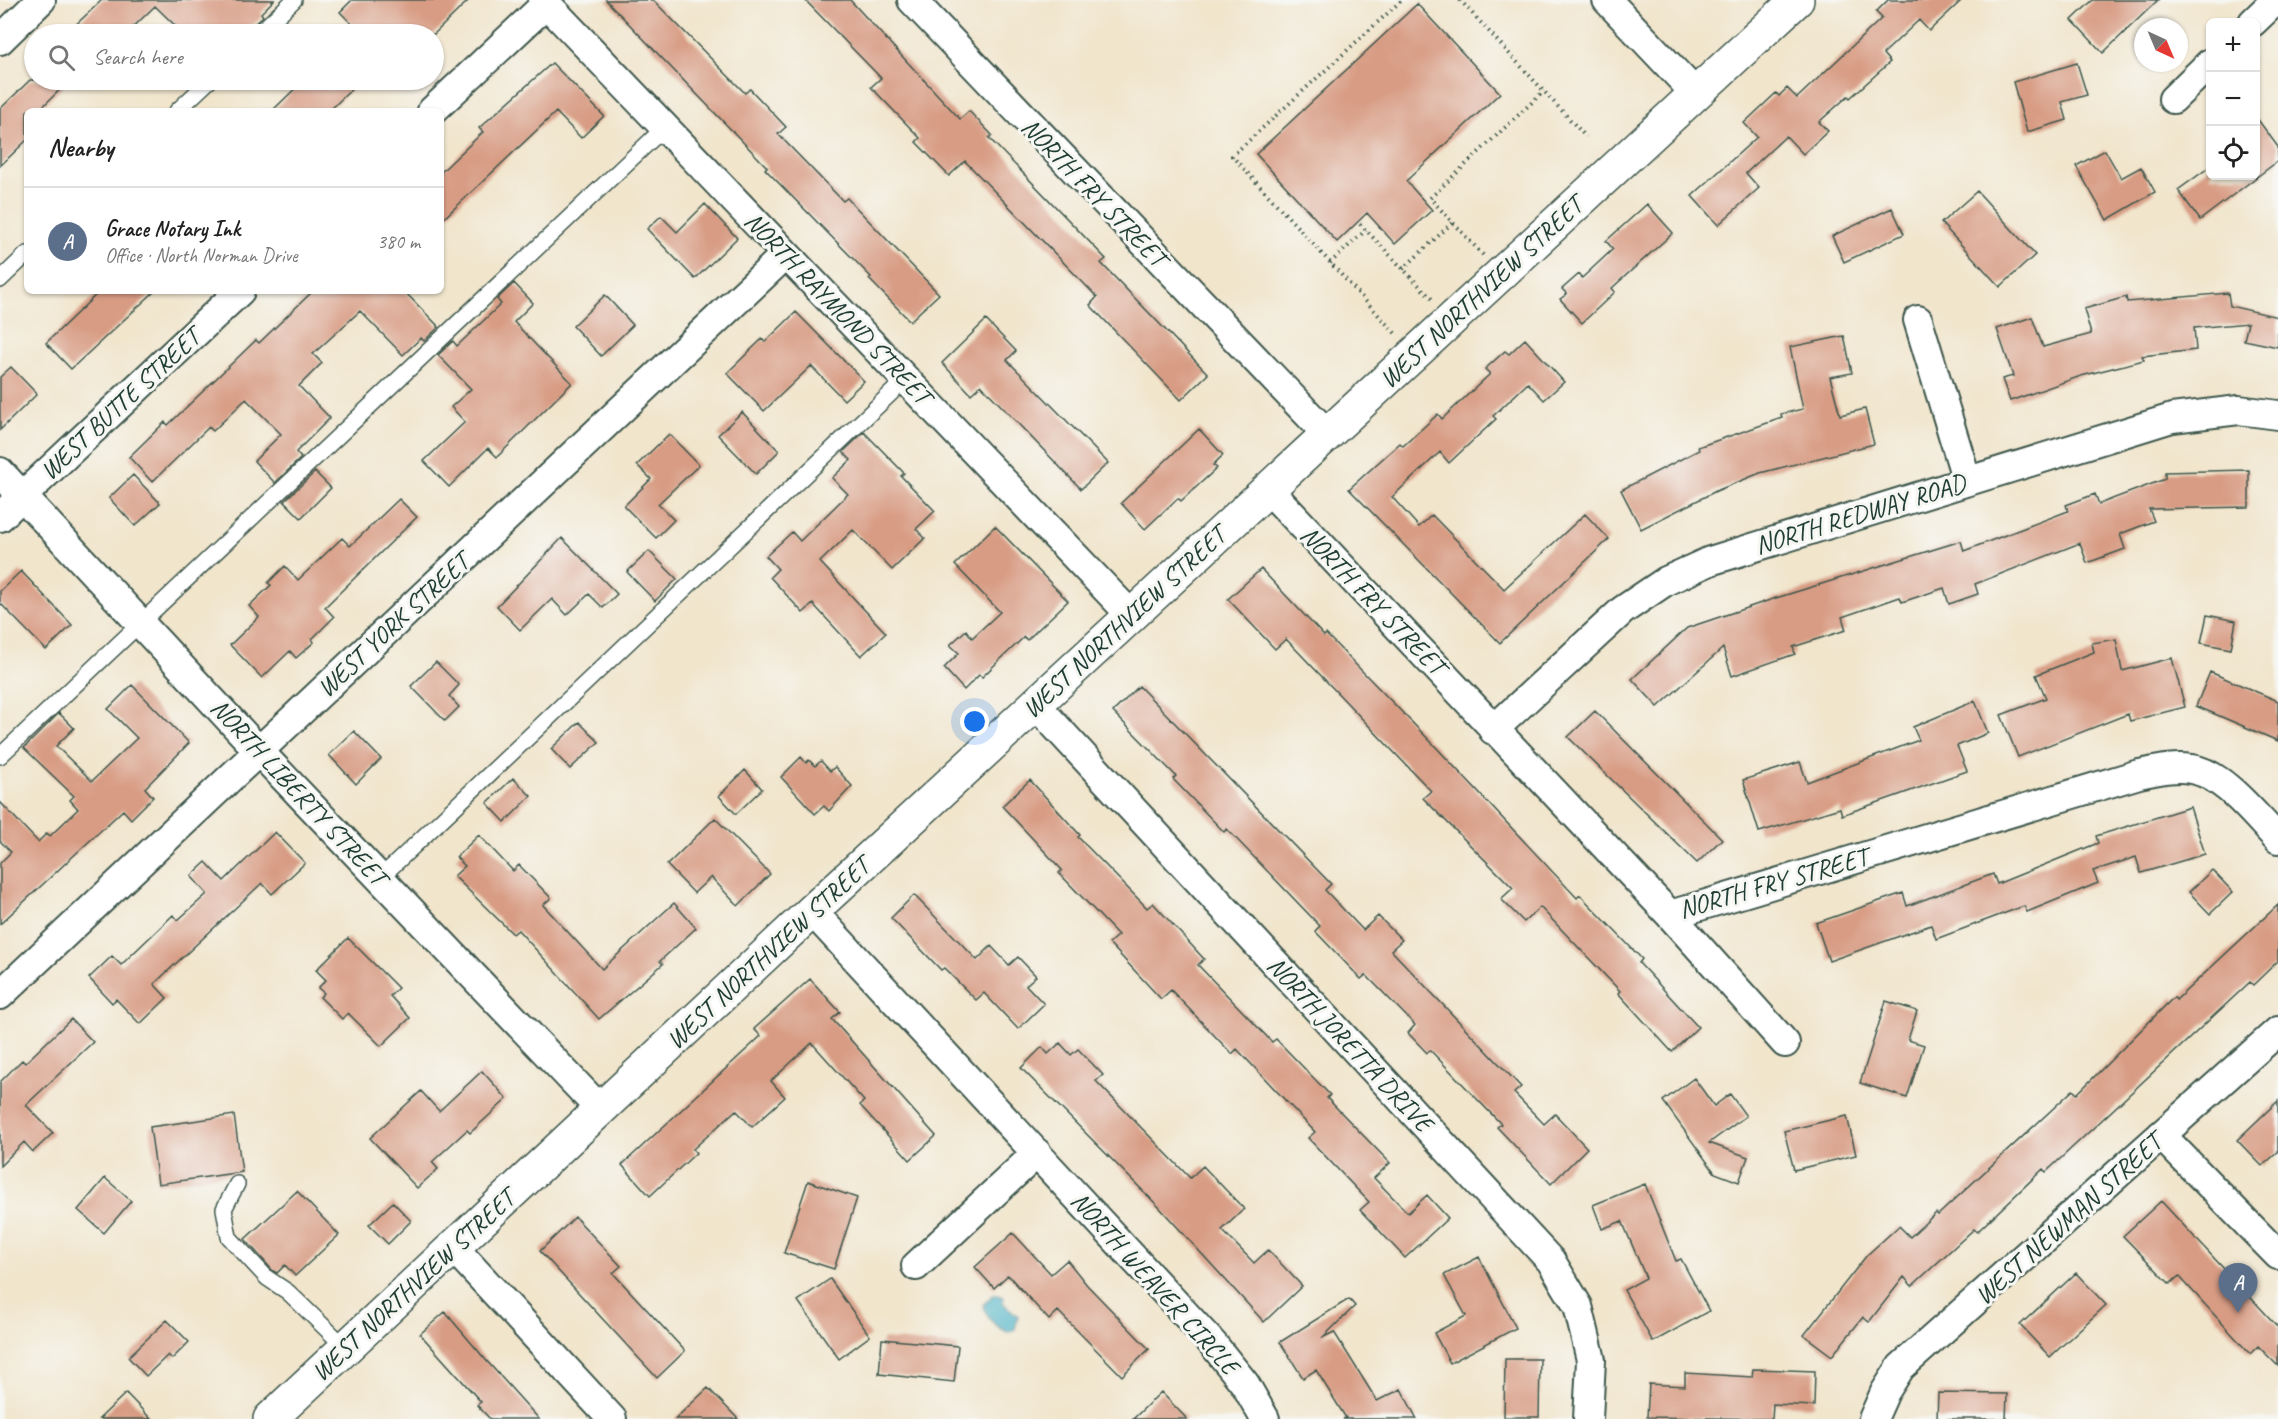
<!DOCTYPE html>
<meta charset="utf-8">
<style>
:root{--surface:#fff;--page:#f2f2f2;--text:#222;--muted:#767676;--line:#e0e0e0;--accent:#d1495b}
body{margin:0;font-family:Caveat,sans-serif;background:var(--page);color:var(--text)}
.controls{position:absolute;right:18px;top:18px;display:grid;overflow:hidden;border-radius:9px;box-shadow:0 2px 4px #0004}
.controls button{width:54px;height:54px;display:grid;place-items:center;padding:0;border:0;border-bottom:2px solid var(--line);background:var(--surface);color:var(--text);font:30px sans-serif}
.compass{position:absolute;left:2134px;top:18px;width:54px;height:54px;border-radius:50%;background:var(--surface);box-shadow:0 2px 4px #0004;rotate:136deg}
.you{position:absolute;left:975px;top:722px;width:21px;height:21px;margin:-15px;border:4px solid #fff;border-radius:50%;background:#1a73e8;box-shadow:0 0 0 9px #1a73e833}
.badge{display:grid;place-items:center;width:39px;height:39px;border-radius:50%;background:var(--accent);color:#fff;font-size:20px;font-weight:700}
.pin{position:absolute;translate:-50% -50px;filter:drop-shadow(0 2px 3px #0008)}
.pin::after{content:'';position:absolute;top:32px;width:21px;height:18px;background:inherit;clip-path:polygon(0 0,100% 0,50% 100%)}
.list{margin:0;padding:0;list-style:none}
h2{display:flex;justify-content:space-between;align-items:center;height:78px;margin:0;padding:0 24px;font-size:26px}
h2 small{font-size:20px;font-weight:400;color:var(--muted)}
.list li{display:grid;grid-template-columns:39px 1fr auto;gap:18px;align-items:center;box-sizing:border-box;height:108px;padding:0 24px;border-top:2px solid var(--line)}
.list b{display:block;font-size:22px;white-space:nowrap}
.list p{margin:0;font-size:20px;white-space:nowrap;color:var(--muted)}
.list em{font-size:20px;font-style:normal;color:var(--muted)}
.icon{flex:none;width:33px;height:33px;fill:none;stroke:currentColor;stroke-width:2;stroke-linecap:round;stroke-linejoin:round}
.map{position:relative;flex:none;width:2278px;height:1419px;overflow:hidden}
.search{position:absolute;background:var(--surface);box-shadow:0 2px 4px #0004;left:24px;top:24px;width:420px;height:66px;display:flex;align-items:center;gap:15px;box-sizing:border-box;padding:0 21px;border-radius:33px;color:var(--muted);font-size:22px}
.panel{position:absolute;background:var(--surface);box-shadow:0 2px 4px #0004;left:24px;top:108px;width:420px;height:186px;border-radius:9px}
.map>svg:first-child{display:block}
</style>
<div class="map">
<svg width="2278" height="1419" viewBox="0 0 2278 1419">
<rect width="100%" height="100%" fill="#f6f6f2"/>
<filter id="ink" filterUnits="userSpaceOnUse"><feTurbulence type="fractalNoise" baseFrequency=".0167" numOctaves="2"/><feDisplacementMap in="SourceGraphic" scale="12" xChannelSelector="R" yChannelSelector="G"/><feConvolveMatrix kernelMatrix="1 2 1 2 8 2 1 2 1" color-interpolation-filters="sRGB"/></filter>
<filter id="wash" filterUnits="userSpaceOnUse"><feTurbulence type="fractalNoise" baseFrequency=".008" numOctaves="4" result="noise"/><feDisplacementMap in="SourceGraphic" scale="24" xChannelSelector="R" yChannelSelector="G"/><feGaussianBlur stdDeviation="1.35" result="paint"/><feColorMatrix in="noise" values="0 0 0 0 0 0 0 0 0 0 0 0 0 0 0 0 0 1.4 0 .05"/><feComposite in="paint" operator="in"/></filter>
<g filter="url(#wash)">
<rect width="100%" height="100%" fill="#f1e5cc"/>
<path fill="#46b0c5" stroke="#32767c" stroke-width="1.5" d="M 994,1294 L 1003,1297 L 1003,1303 L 1018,1316 L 1015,1329 L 1010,1332 C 997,1330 986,1317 983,1305 Z"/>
<g id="blocks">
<path fill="#d89c84" d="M 102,0 L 274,0 L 261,13 L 263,16 L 251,27 L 248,34 L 184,34 L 155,6 L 126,34 L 66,34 Z
M 352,0 L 469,0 L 434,34 L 362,34 L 340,12 Z
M 606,0 L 653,0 L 745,93 L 750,89 L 786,127 L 778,134 L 843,201 L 847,198 L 939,294 L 910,321 L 869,279 L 871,277 L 765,169 L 767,167 Z
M 805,0 L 850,0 L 960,119 L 969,111 L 992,135 L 989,138 L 1106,259 L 1101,263 L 1208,374 L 1181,400 L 1090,305 L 1097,297 L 965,161 L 949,176 L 916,142 L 920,138 L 871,87 L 881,78 Z
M 1888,0 L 1962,0 L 1929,31 L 1919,20 L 1883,54 L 1890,62 L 1850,98 L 1848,96 L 1819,122 L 1828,131 L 1803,154 L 1786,136 L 1746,173 L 1759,188 L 1718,225 L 1692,196 L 1757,137 L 1744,123 L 1776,93 L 1779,96 L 1787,88 L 1797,98 L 1882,18 L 1876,12 Z
M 2093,0 L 2158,0 L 2103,53 L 2072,20 Z
M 1417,4 L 1500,93 L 1406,181 L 1432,210 L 1395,244 L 1367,213 L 1337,242 L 1256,154 Z
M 552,63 L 604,116 L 581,138 L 556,112 L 441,221 L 441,172 L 483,132 L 479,128 Z
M 2077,63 L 2087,95 L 2062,102 L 2067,120 L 2027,132 L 2013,82 Z
M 30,80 L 70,80 L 38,111 L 27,111 L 27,140 L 0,166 L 0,109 Z
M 304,80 L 361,80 L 329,111 L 272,111 Z
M 2256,117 L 2278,147 L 2278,161 L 2200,220 L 2178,190 L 2211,166 L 2211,176 L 2256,176 Z
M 2105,150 L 2121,178 L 2141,167 L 2155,192 L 2107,220 L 2076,166 Z
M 1977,191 L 2035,255 L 2000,287 L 1941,223 Z
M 705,204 L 737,238 L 695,279 L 647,229 L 661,216 L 677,232 Z
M 1647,204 L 1673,233 L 1612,288 L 1615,292 L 1582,323 L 1560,299 L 1567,294 L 1562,289 L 1579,274 L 1582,278 L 1613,249 L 1606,241 Z
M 1892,208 L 1904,234 L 1844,262 L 1832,236 Z
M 514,283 L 533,303 L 514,322 L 572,383 L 497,457 L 488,448 L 449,487 L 424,461 L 465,422 L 451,407 L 471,389 L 438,355 L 453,341 L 457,346 L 501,304 L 497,299 Z
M 100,291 L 155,291 L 71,369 L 46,343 Z
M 313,291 L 404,291 L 439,327 L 424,341 L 421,338 L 403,355 L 360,311 L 313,354 L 322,363 L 299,386 L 330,418 L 296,452 L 301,458 L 275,483 L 254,461 L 281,434 L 246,399 L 213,431 L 209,427 L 152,482 L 129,457 L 165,422 L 168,425 L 256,340 L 259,343 Z
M 2228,293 L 2230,306 L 2278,317 L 2278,347 L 2244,340 L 2248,323 L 2194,328 L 2196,350 L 2142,356 L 2144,360 L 2081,376 L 2010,401 L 2002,379 L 2013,376 L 1997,329 L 2032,317 L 2043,347 L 2091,334 L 2084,309 L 2126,297 L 2127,302 Z
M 605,295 L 633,325 L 601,356 L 573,326 Z
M 796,312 L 864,381 L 844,400 L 811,366 L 764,411 L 727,373 L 762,339 L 765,342 Z
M 986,320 L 1016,351 L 1007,360 L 1108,463 L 1081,489 L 981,385 L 971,394 L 942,363 Z
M 1844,336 L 1852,373 L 1830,377 L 1840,415 L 1865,409 L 1874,444 L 1760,473 L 1716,491 L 1641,529 L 1621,490 L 1699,450 L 1698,447 L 1782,418 L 1781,414 L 1803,409 L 1790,347 Z
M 1525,339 L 1564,382 L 1544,400 L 1528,383 L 1493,416 L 1496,419 L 1449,463 L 1440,452 L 1392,497 L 1419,527 L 1432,515 L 1504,589 L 1585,514 L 1609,539 L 1500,643 L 1349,489 L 1400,443 L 1403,446 L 1438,414 L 1442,419 L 1490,374 L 1485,369 L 1505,351 L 1509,354 Z
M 11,367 L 37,394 L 0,430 L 0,377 Z
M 742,412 L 779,451 L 756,474 L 718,435 Z
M 1199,429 L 1223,455 L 1213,465 L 1217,468 L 1181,501 L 1178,498 L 1145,529 L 1121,503 Z
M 864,432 L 904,473 L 901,476 L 935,511 L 916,529 L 925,538 L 892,570 L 853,530 L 820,562 L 886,633 L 861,656 L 813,604 L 803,613 L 770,577 L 778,569 L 766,556 L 792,532 L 800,541 L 848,494 L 832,478 L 851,460 L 843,452 Z
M 669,434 L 699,465 L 658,504 L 674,520 L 656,538 L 624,506 L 651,479 L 637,465 Z
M 2249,470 L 2249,507 L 2149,509 L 2154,521 L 2120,534 L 2125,549 L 2087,563 L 2080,543 L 1975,584 L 1978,594 L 1949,604 L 1944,588 L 1902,602 L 1900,597 L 1842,617 L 1846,630 L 1793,647 L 1795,654 L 1732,676 L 1723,648 L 1658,707 L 1632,679 L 1687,628 L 1776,598 L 1961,541 L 1964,551 L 2068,511 L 2066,505 L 2095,494 L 2099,504 L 2165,479 L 2165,472 Z
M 315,472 L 331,488 L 301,518 L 284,501 Z
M 133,475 L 160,503 L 135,526 L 109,498 Z
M 399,499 L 417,517 L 325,607 L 334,617 L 312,639 L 314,642 L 296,658 L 290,651 L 262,678 L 230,645 L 259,617 L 249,606 L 271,585 L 268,583 L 285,566 L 298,580 L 342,538 L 350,546 Z
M 995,526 L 1068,601 L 1027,640 L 1024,637 L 982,677 L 979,675 L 964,690 L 944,668 L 959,653 L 950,645 L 966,630 L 972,638 L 1000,612 L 955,565 Z
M 562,538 L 617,594 L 603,608 L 589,594 L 567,615 L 552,599 L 520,630 L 497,606 Z
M 649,551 L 677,579 L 655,601 L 627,572 Z
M 1261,569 L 1324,636 L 1326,634 L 1435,746 L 1577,898 L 1580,895 L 1642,959 L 1639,963 L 1698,1027 L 1672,1052 L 1618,993 L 1620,991 L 1540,907 L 1524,922 L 1501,899 L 1513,888 L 1423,798 L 1431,791 L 1286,639 L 1275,649 L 1228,599 Z
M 21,571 L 72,625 L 46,650 L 0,603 L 0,591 Z
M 2207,615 L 2236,621 L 2231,649 L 2201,643 Z
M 2116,639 L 2122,671 L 2172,658 L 2185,707 L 2130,721 L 2128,714 L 2018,757 L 2001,715 L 2046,698 L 2036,675 L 2094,652 L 2092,643 Z
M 436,662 L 459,685 L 449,696 L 459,707 L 445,721 L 411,686 Z
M 2210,672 L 2278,701 L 2278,741 L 2196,706 Z
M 132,685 L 189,743 L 145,788 L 153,797 L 131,819 L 123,810 L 0,924 L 0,863 L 11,852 L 0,841 L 0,802 L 38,842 L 47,833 L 50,836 L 78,809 L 70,800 L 74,796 L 24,748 L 59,713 L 74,728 L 56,746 L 92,781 L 137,738 L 108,709 Z
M 1139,686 L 1331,884 L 1325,890 L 1363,930 L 1378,916 L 1402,940 L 1391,950 L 1521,1087 L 1514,1093 L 1544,1124 L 1555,1114 L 1587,1148 L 1551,1184 L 1497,1127 L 1501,1124 L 1430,1050 L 1427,1053 L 1408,1033 L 1415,1025 L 1366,975 L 1361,979 L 1315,931 L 1320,926 L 1227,829 L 1224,832 L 1173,779 L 1176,776 L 1113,712 Z
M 1975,701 L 1988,733 L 1957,746 L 1967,771 L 1842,815 L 1840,808 L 1759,832 L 1743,780 L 1800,762 L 1807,782 L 1919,740 L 1913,727 Z
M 1595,711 L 1722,839 L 1697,863 L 1568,737 Z
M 579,722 L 599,742 L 570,769 L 551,749 Z
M 354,731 L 381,759 L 356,784 L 329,755 Z
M 801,757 L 806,763 L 809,760 L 815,766 L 821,761 L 830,771 L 835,767 L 852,786 L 829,811 L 824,806 L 815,814 L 781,777 Z
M 745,770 L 762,789 L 736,814 L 719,796 Z
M 513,778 L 531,796 L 505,822 L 487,803 Z
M 1030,780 L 1080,835 L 1078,837 L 1147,908 L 1153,903 L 1204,959 L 1198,965 L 1272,1042 L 1276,1039 L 1330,1095 L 1327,1098 L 1390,1163 L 1374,1178 L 1408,1213 L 1427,1195 L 1448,1218 L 1405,1258 L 1360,1210 L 1369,1202 L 1308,1138 L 1315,1132 L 1237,1049 L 1232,1054 L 1171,990 L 1161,999 L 1109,943 L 1118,935 L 1059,873 L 1062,870 L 1002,806 Z
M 2190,807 L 2205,854 L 2141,873 L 2136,857 L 2093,871 L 2098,883 L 2027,912 L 2024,906 L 1936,939 L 1931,925 L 1829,961 L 1816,923 L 1903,893 L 1907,906 L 1993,874 L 1997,884 L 2098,843 L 2096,836 Z
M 715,818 L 770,874 L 738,906 L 711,877 L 694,893 L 667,865 Z
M 275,832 L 305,863 L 272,894 L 262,883 L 154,984 L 167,998 L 140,1024 L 116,999 L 112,1003 L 89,978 L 112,956 L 121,965 L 173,915 L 178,920 L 207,894 L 191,876 L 206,862 L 224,881 Z
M 479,835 L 513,871 L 519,865 L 551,898 L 543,905 L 602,969 L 674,903 L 696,928 L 660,961 L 663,964 L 599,1019 L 518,930 L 513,934 L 454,876 L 465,866 L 456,857 Z
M 2212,870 L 2233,892 L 2210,914 L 2189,892 Z
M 914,895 L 977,960 L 991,946 L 1009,965 L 1018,957 L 1036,976 L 1026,985 L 1044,1004 L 1018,1029 L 984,993 L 976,1000 L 944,968 L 941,970 L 891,918 Z
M 2278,905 L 2278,961 L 2253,985 L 2250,982 L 2046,1172 L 2043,1169 L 1977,1232 L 1974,1229 L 1912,1286 L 1904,1277 L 1869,1322 L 1863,1317 L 1832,1356 L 1804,1335 L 1867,1255 L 1899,1226 L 1910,1237 L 1936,1213 L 1938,1215 L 2073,1090 L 2077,1094 L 2174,997 L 2176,1000 Z
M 348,938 L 398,988 L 390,996 L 410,1018 L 381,1046 L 348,1013 L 342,1019 L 320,997 L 324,993 L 318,988 L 326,980 L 316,970 Z
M 810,979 L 840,1012 L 832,1019 L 936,1136 L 910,1160 L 860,1105 L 864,1101 L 812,1043 L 771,1081 L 785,1097 L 752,1127 L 736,1110 L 693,1149 L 696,1153 L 650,1196 L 622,1165 L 761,1036 L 754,1029 Z
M 1886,1001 L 1917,1011 L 1908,1040 L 1924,1045 L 1907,1098 L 1860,1083 Z
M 71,1019 L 93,1042 L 26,1105 L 53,1133 L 33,1152 L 24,1142 L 0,1166 L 0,1082 L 22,1060 L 25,1063 Z
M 1060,1043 L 1071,1055 L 1078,1049 L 1103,1075 L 1096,1081 L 1190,1178 L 1203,1166 L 1244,1209 L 1222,1230 L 1254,1263 L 1268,1250 L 1302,1286 L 1264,1322 L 1159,1207 L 1021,1068 L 1042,1047 L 1048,1054 Z
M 482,1071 L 507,1099 L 470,1133 L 467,1130 L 432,1162 L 438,1169 L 417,1188 L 370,1138 L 421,1091 L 439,1111 Z
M 1694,1078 L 1714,1106 L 1730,1094 L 1746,1116 L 1709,1143 L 1748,1157 L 1739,1182 L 1715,1173 L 1663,1101 Z
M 2278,1101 L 2278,1152 L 2262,1166 L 2237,1140 Z
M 234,1115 L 242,1172 L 158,1184 L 150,1127 Z
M 1847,1116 L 1856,1155 L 1794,1170 L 1784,1131 Z
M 105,1178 L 131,1201 L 104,1233 L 78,1210 Z
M 808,1181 L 857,1198 L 834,1269 L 784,1253 Z
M 1645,1184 L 1676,1261 L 1681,1259 L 1709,1311 L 1653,1342 L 1624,1290 L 1646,1278 L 1622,1221 L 1602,1229 L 1593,1205 Z
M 297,1191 L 339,1235 L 295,1276 L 285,1265 L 277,1273 L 273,1271 L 245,1239 Z
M 2161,1201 L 2278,1327 L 2278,1366 L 2258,1346 L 2250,1354 L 2179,1276 L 2170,1284 L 2123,1236 Z
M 393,1202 L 411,1221 L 388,1244 L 369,1225 Z
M 575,1217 L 621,1266 L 613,1273 L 685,1351 L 657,1378 L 540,1251 Z
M 1013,1233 L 1051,1274 L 1067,1260 L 1087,1285 L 1149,1349 L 1122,1376 L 1058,1311 L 1049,1320 L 1008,1275 L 994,1288 L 975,1267 Z
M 1479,1257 L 1516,1328 L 1450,1363 L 1434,1333 L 1466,1316 L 1444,1275 Z
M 2076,1273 L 2106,1305 L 2050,1357 L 2020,1325 Z
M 830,1279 L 870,1336 L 839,1359 L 798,1301 Z
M 1349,1299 L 1355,1306 L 1322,1338 L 1334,1332 L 1377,1401 L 1401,1389 L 1417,1419 L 1343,1419 L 1346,1418 L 1316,1370 L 1303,1378 L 1280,1342 Z
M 445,1312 L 485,1359 L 539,1419 L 490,1419 L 477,1405 L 481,1402 L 420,1334 Z
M 167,1320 L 189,1342 L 172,1359 L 168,1355 L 146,1376 L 128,1357 Z
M 882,1339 L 958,1346 L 954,1382 L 879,1374 Z
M 1505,1359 L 1540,1359 L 1539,1417 L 1504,1417 Z
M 1753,1369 L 1815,1371 L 1814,1406 L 1773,1404 L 1772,1419 L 1647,1417 L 1649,1384 L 1685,1386 L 1685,1373 L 1752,1377 Z
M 708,1388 L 738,1419 L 675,1419 Z
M 1161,1392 L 1187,1419 L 1133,1419 Z
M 126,1393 L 151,1419 L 99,1419 Z
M 1938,1393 L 2007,1394 L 2006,1419 L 1937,1419 Z"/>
</g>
</g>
<g filter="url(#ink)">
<use href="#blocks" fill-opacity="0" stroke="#3e564b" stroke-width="1.5"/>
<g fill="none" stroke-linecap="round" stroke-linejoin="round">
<g stroke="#3e564b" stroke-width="18">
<path id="service" d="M 258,34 L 294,0
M 177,111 L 210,80
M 0,280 L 27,254
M 0,756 L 665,127
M 380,878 L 906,379
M 237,1184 L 224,1209 L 229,1237 L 267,1278 L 288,1292 L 346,1348"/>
</g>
<g stroke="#3e564b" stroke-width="32">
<path id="minor" d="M 543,0 L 1132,616
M 912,0 L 1328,435
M 1607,0 L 1696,94
M 2253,22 L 2276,0
M 0,40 L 41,0
M 2173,99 L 2210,63
M 432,111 L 547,3
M 1918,320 L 1967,481
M 0,472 L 272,765 L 600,1109
M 1268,489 L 1670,915 L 2139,774 C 2155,771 2173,766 2191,769 C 2223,773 2256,817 2278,839
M 0,517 L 240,291
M 1036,705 L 1551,1261 L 1578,1306 L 1591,1360 L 1588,1419
M 1493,730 L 1623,610 L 1666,581 L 1710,561 L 2172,418 L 2239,410 L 2278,415
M 812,911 L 1213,1344 L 1245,1384 L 1265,1419
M 1670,915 L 1785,1043
M 0,995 L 786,254
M 2161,1135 L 2278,1255
M 453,1247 L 612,1419
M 916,1266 L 1037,1153
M 1873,1419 L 1885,1392 L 1901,1367 L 2278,1031"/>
</g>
<g stroke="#3e564b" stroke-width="36">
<path id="tertiary" d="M 270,1419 L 812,911 L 1797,0"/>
</g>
<path stroke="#3e564b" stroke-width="4" stroke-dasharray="1.5 4.5" stroke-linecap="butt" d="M 1460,0 L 1586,137
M 1360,224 L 1432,299
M 1483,255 L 1430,198 L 1544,91
M 1330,263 L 1366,230
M 1403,269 L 1453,222
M 1395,333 L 1232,156 L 1402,0"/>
<use href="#service" stroke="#fff" stroke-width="15"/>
<use href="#minor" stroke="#fff" stroke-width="28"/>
<use href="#tertiary" stroke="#fff" stroke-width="33"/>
</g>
</g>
<g text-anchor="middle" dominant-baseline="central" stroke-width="6" stroke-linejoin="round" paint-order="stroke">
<g font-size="26" fill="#1f3d34" stroke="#f6f6f2">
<text transform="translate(1094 192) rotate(46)">NORTH FRY STREET</text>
<text transform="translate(1481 292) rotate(-43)">WEST NORTHVIEW STREET</text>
<text transform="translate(838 308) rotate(46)">NORTH RAYMOND STREET</text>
<text transform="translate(120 404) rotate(-43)">WEST BUTTE STREET</text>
<text transform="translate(1860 514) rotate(-17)">NORTH REDWAY ROAD</text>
<text transform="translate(1373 600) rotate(46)">NORTH FRY STREET</text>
<text transform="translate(1124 622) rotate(-43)">WEST NORTHVIEW STREET</text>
<text transform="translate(393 625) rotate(-43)">WEST YORK STREET</text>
<text transform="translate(299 792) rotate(47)">NORTH LIBERTY STREET</text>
<text transform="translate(1773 883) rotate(-16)">NORTH FRY STREET</text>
<text transform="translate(768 953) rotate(-43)">WEST NORTHVIEW STREET</text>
<text transform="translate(1350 1044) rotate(47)">NORTH JORETTA DRIVE</text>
<text transform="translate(2068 1219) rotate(-42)">WEST NEWMAN STREET</text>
<text transform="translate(1155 1283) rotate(48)">NORTH WEAVER CIRCLE</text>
<text transform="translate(413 1285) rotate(-43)">WEST NORTHVIEW STREET</text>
</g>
</g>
</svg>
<div class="controls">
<button>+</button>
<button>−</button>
<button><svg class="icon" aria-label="locate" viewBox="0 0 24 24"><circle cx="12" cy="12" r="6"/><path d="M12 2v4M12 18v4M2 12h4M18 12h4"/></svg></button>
</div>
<svg class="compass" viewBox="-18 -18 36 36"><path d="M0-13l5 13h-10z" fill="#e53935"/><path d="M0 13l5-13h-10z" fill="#767676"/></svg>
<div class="you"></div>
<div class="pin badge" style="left:2238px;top:1313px;background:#5c6f8a">A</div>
<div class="search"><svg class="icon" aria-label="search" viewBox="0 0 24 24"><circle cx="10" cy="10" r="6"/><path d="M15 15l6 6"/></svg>Search here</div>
<section class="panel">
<h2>Nearby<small></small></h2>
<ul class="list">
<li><span class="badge" style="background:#5c6f8a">A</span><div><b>Grace Notary Ink</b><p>Office · North Norman Drive</p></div><em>380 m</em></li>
</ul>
</section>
</div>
